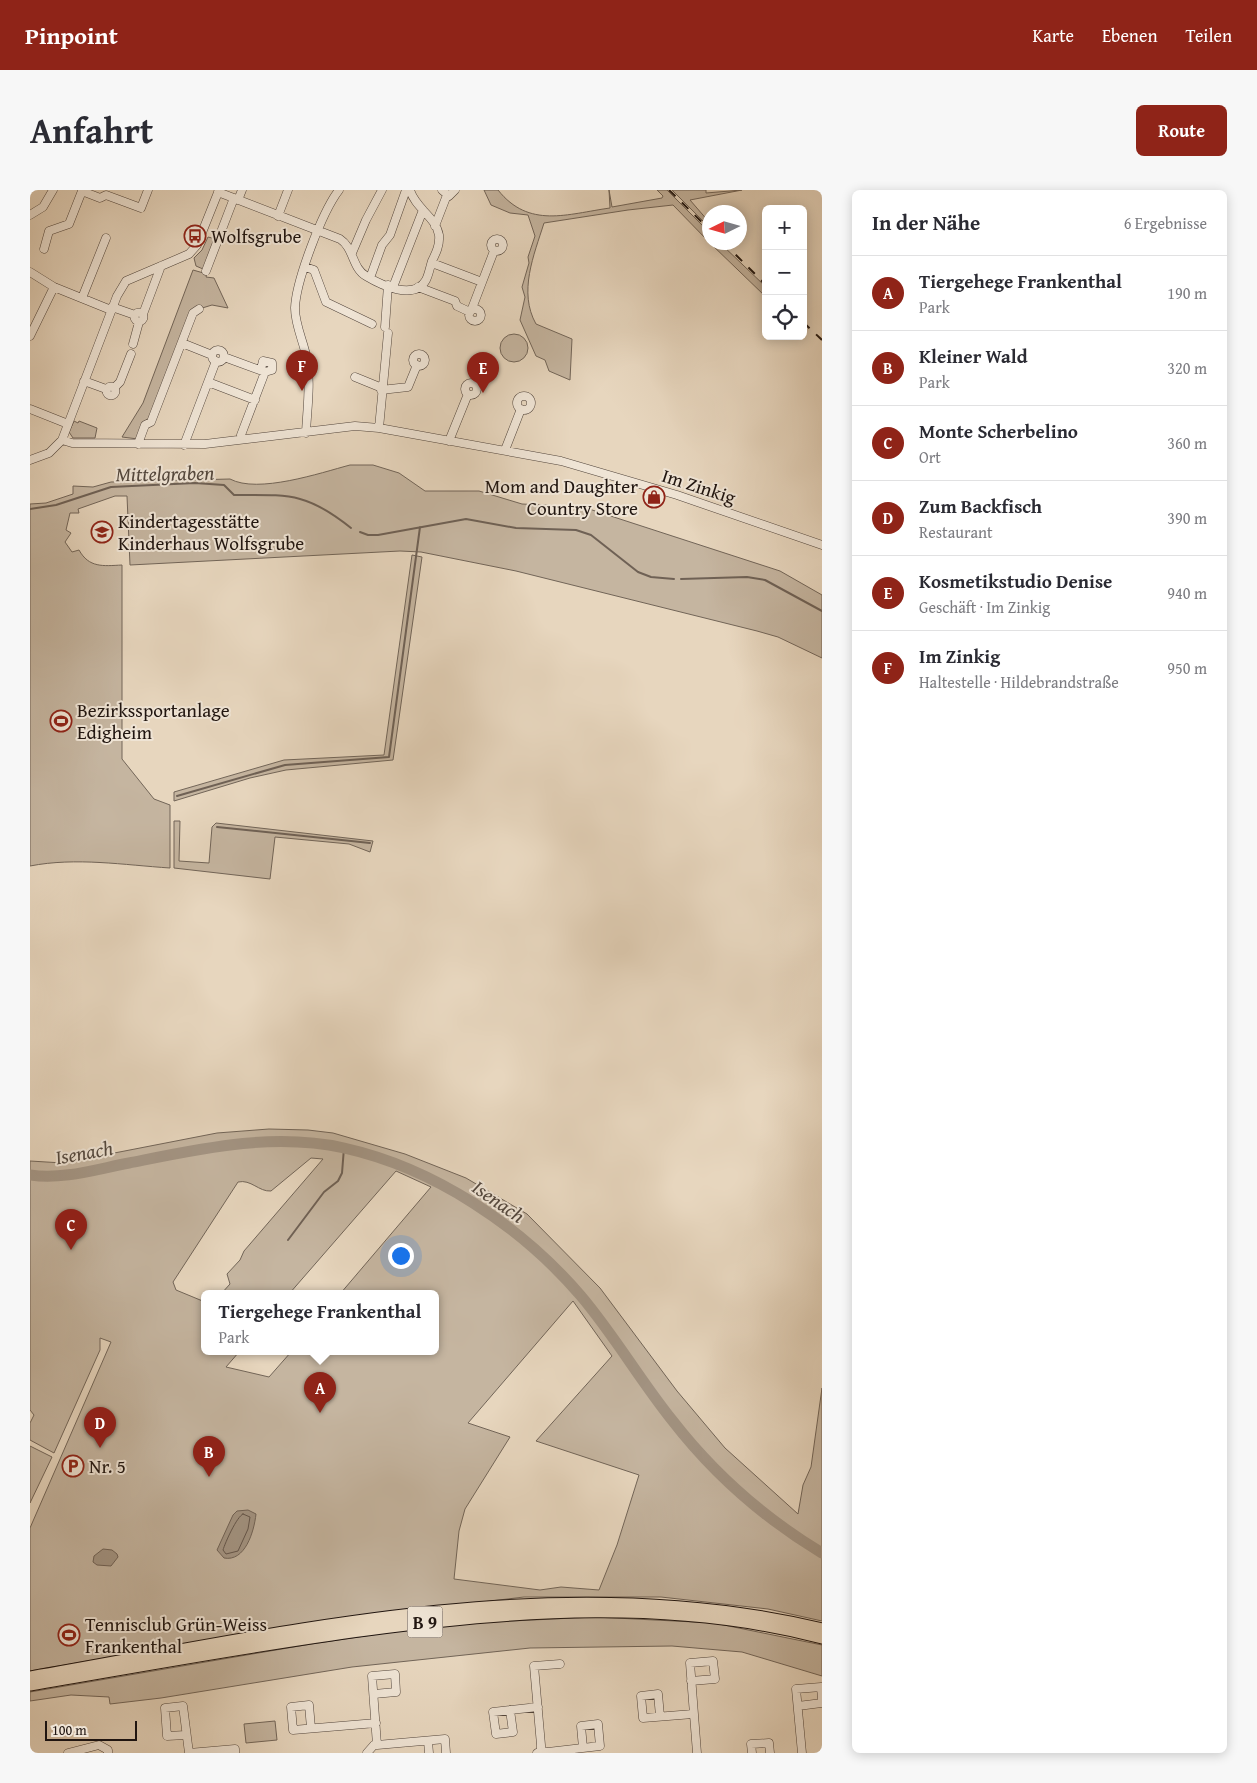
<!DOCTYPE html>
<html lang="de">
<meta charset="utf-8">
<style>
:root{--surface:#fff;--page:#f7f7f7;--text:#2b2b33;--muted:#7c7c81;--line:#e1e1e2;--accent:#8f2418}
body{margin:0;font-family:"Gentium Book Plus",serif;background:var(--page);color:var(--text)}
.controls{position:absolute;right:15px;top:15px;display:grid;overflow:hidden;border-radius:8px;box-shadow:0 2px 12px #0003}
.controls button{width:45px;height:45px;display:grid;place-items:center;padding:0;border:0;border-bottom:1px solid var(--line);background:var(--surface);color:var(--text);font:25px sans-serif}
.compass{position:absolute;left:672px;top:15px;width:45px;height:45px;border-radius:50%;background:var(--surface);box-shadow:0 2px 12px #0003;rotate:265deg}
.scale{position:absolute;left:15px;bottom:12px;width:92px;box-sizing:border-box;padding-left:5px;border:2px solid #201510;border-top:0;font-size:14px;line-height:18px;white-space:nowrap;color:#201510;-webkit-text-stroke:4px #efe4d5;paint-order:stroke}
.you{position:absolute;left:370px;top:1065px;width:18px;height:18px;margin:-12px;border:4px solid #fff;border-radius:50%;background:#1a73e8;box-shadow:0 0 0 8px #1a73e833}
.badge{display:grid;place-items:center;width:32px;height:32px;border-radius:50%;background:var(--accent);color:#fff;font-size:16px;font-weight:700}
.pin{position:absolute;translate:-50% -41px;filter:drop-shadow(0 1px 2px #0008)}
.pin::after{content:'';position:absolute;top:26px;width:18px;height:15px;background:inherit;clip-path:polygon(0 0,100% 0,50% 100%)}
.popup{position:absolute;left:171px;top:1100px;width:238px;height:65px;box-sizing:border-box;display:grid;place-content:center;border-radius:8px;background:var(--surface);filter:drop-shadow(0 1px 4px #0005);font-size:16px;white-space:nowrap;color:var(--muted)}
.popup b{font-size:19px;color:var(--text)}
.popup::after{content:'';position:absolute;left:50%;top:100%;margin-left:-10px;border:10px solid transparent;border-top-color:var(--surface)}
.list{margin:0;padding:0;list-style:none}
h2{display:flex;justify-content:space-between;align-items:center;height:65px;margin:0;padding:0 20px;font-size:21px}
h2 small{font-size:16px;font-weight:400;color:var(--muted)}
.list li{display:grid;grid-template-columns:32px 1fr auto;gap:15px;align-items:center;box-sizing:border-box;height:75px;padding:0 20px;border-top:1px solid var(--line)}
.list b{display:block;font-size:19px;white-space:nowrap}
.list p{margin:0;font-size:16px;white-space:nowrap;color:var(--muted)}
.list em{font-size:16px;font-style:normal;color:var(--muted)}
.icon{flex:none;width:28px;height:28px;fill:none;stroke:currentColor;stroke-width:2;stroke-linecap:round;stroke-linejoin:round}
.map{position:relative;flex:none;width:792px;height:1563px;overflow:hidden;border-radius:8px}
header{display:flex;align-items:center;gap:30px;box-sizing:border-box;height:70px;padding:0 25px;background:var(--accent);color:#fff}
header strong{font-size:24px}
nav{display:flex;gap:28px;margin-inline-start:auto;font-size:18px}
.intro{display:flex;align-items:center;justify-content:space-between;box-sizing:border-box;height:120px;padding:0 30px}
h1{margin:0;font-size:35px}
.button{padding:12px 22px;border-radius:8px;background:var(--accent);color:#fff;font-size:18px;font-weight:700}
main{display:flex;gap:30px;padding:0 30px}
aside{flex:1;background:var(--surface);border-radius:8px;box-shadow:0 2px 12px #0003}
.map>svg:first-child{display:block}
</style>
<header>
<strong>Pinpoint</strong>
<nav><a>Karte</a><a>Ebenen</a><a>Teilen</a></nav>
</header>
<div class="intro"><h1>Anfahrt</h1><a class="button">Route</a></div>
<main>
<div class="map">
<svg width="792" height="1563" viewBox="0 0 792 1563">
<rect width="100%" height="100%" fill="#e7d6be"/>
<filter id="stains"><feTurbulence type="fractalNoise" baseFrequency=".004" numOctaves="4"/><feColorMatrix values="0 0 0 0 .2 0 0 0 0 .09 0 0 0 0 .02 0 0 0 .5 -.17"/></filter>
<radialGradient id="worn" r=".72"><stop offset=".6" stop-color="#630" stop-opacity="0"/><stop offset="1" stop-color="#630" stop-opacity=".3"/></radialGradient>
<path fill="#c5b5a0" stroke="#726558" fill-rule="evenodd" d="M 454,0 L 468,0 C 499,39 537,24 580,18 L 579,0 L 582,17 L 632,8 L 633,6 L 627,0 L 637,0 L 679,42 L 679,52 L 643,15 L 598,20 L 514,33 C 504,65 488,102 506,134 L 542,149 L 540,190 L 519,181 L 515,170 L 506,166 L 490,130 L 495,107 L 492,97 L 499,73 L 498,67 L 505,46 L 498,25 L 480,23 L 461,15 Z
M 642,0 L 676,0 L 676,3 L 712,0 L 660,10 L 679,32 L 679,37 Z
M 178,47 L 186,49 L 173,79 L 166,76 L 164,68 L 172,60 Z
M 680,53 L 690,53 L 736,97 L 736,107 Z
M 163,80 L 177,84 L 176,87 L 184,88 L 198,118 L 182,115 L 169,119 L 166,117 L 120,231 L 108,249 L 92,247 L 113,213 Z
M470 158a14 14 0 1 1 28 0a14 14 0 1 1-28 0Z
M 44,231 L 48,233 L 49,231 L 67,238 L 65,248 L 43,248 L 39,242 Z
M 320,275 L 343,275 L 369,283 L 395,301 L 449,301 L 492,314 L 553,317 L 750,381 L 792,405 L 792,468 L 748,447 L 727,441 L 486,381 L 391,362 L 370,361 L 100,375 L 97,306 L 85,306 L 48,319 L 49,323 L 40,323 L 36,340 L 41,343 L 35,352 L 42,362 L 49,360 C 59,378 73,376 92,375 L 92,569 L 124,609 L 140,615 L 140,678 C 94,675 46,667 0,676 L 0,314 L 16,313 L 43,304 L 43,296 L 63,297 L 81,292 L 200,289 C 228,304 290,283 320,275 Z
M 382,365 L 392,367 L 363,570 L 256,580 L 220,588 L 144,611 L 144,602 L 254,570 L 354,565 Z
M 144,631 L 150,631 L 149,671 L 179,673 L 182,637 L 186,633 L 343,651 L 340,662 L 319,654 L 245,647 L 240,689 L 144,678 Z
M 239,939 L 278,940 L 303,943 L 375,964 L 436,988 L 497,1024 L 570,1098 L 647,1201 L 695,1258 L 768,1324 L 773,1295 L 781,1277 L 792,1198 L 792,1431 L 738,1419 L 631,1407 L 494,1407 L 277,1433 L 0,1481 L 0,1338 L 81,1152 L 70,1148 L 70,1160 L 24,1263 L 0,1250 L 0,1233 L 4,1225 L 0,1220 L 0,971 L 33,973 L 187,943 ZM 281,968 L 293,969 L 214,1061 L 210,1070 L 197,1084 L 200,1094 L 191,1104 L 259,1104 L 366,981 L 401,997 L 310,1104 L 405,1104 L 405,1162 L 261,1162 L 239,1187 L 196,1177 L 209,1162 L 175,1162 L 175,1112 L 146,1100 L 143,1092 L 208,992 C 221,989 229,1002 241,1001 ZM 543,1111 L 582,1166 L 506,1251 L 609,1285 L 587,1355 L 569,1400 L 531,1397 L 510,1400 L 424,1389 L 429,1341 L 435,1319 L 480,1247 L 438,1233 Z
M 0,1256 L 22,1267 L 0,1313 Z
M 565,1427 L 684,1433 L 792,1455 L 792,1486 L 712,1462 L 642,1456 L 500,1458 L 322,1477 L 131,1508 L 80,1514 L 79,1507 L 41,1505 L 0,1511 L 0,1502 L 281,1454 L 382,1439 L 440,1433 Z
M 245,1531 L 247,1550 L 216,1553 L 214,1534 Z"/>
<path fill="#a39483" stroke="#6f6155" d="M 218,1320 L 226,1324 C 224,1342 215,1372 194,1368 L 187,1360 L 203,1325 L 207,1321 Z
M 73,1359 L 82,1360 L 87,1364 L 88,1367 L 81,1376 L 67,1375 L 63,1372 L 64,1366 Z"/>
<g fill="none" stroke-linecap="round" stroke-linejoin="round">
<path stroke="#62544a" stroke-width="1" d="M 213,1324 L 220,1327 L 218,1339 L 208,1361 L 196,1364 L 193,1360 C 195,1353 207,1326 213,1324 Z"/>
<path stroke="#6f6155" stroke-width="2" d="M 0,319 L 26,315 L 81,297 L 165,293 L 194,295 L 204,305 C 259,305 276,302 321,338
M 330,342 L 338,345 L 348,345 L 436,329 L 486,338 L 546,340 L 561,345 L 608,382 L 621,387 L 644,389
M 651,389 L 717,387 L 735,390 L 792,421
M 147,606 L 255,575 L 359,567 L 390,337
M 187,637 L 340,653
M 258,1050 L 294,1002 L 308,991 L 312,983 L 314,958"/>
<path stroke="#a39483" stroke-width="11" d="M 0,985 C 33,990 67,979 99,973 C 169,959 242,942 314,958 C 404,978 491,1036 551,1106 C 584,1145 610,1190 642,1230 C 683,1283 734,1328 792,1363"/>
<g stroke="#52453c" stroke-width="9">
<path id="minor" d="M 412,0 L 419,6 L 425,0
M 188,2 L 310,49 C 324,58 322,78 336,86 C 351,95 384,111 396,90 C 399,84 400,77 402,71 C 406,63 410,55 409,45 C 406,27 385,18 380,0
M 208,10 L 212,0
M 0,25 L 13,17 L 23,0
M 248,26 L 258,0
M 405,36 L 417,5
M461 55a6 6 0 1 1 12 0a6 6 0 1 1-12 0Z
M 14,59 L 19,41 L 39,34 L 52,1 L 70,8 L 76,5 L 111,18 L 118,0
M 322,63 L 336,30 L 352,0
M 402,73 L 452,92
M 275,77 L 284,80 L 296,112 L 342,134
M 176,81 L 204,8
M 0,82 L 24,97 L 81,120
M 340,88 L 352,55 L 360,45 L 376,0
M 363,97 L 393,20
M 388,97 L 425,111 L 427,116 L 440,122
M 52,108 L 76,48
M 82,117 L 105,125
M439 125a6 6 0 1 1 12 0a6 6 0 1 1-12 0Z
M 441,121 L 464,61
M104.5 127a4.5 4.5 0 1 1 9 0a4.5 4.5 0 1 1-9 0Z
M 113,124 L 131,76
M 355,137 L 358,95
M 0,146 L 24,97
M 152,153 L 182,165
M 103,154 L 109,132
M182 166a6 6 0 1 1 12 0a6 6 0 1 1-12 0Z
M383 170a6 6 0 1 1 12 0a6 6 0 1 1-12 0Z
M 194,167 L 235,182 L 242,180 L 242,173 L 233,171 L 231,179
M 325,187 L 352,198
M 54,191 L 76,199
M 178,192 L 225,210
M435 199a6 6 0 1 1 12 0a6 6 0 1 1-12 0Z
M76.5 201a4.5 4.5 0 1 1 9 0a4.5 4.5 0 1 1-9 0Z
M 84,198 L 90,192 L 101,164
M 351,200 L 378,197 L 387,175
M487 213a7 7 0 1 1 14 0a7 7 0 1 1-14 0Z
M 0,219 L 38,234
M 349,238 L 358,143
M 276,243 C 277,220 281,194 277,170 C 274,152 265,136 265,118 C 266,91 292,22 309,0
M 212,249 L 211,245 L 235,182
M 32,250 L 42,253 L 175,254 L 325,236 L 349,238 L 531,271 L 647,305 L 792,355
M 419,251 L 438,204
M 108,254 L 115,235 L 121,232 L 163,123 L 169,119
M 154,255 L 186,171
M 475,260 L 491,219
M 0,270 L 19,263 L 32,250 L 87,106 L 96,91 L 159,64 L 167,55 L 189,0
M 661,1491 L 685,1489 L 683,1471 L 660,1473 L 667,1563
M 768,1516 L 792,1513
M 480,1520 L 483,1542 L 466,1544 L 463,1522 L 508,1517
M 630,1526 L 628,1504 L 611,1506 L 613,1528 L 663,1524
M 281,1538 L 279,1515 L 261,1517 L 263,1540 L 346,1533
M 156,1545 L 137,1546 L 135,1518 L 153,1516 L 159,1563
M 398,1551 L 399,1563
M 347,1555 L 415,1549 L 416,1563
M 511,1561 L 518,1562 L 570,1556 L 568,1534 L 551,1536 L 553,1558
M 38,1563 L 69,1555 L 78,1560 L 78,1563
M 159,1563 L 205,1559 L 205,1563
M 337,1563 L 344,1555 L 347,1555 L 342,1486 L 365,1484 L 366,1502 L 344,1504
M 507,1563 L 511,1561 L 511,1555 L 504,1476 L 530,1474
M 722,1563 L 721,1554 L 739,1553 L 740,1563
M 772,1563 L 766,1499 L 791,1497 L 792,1509"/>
</g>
<g stroke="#201510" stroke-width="13">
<path id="highway" d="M 0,1487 C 259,1442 530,1376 792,1439
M 0,1495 C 112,1476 224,1455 337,1440 C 488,1420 643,1409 792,1448"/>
</g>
<use href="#minor" stroke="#efe4d5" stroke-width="8"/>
<use href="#highway" stroke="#e7d6be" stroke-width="11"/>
<path stroke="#201510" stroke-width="2" stroke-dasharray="9 9" stroke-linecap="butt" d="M 639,0 L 680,40
M 693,52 L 736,95
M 773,132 L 792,150"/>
</g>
<defs>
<g id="bus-ring" transform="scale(1.125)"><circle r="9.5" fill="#efe4d5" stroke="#8f2418" stroke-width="1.5"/><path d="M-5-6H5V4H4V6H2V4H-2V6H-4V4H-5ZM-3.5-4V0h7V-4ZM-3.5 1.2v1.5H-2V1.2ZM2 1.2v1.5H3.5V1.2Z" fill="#8f2418"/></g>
<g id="shop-ring" transform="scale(1.125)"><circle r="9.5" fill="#efe4d5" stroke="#8f2418" stroke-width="1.5"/><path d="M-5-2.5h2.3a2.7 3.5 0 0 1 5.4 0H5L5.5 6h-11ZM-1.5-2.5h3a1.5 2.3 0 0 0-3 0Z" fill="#8f2418"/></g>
<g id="school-ring" transform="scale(1.125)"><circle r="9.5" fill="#efe4d5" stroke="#8f2418" stroke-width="1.5"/><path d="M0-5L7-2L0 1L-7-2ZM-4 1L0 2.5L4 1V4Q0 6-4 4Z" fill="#8f2418"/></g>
<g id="stadium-ring" transform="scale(1.125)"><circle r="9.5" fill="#efe4d5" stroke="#8f2418" stroke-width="1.5"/><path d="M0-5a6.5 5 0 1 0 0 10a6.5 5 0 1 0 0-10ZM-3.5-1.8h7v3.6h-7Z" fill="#8f2418"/></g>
<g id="parking-ring" transform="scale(1.125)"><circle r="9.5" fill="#efe4d5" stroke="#8f2418" stroke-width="1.5"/><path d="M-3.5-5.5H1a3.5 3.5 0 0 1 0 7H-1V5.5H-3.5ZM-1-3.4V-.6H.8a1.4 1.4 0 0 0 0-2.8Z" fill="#8f2418"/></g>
</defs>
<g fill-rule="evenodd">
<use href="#bus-ring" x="165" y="46"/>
<use href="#shop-ring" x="624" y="307"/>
<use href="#school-ring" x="72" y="342"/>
<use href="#stadium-ring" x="31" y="531"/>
<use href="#parking-ring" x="43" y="1276"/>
<use href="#stadium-ring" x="39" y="1445"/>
</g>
<g text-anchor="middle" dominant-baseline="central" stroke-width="4" stroke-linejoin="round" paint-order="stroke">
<rect fill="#efe4d5" stroke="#5e534b" stroke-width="1" x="377.5" y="1416.5" width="35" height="31" rx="4"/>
<g font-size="18" font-weight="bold" fill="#201510">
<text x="395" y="1432">B 9</text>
</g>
<g font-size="19" fill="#201510" stroke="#efe4d5" text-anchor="start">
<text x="181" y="46">Wolfsgrube</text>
<text x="608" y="296" text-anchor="end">Mom and Daughter<tspan x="608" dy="22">Country Store</tspan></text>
<text x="88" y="331">Kindertagesstätte<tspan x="88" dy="22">Kinderhaus Wolfsgrube</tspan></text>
<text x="47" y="520">Bezirkssportanlage<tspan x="47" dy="22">Edigheim</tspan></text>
<text x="59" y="1276">Nr. 5</text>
<text x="55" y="1434">Tennisclub Grün-Weiss<tspan x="55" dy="22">Frankenthal</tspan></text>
</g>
<g font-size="19" fill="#201510" stroke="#efe4d5">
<text transform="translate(669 296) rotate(18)">Im Zinkig</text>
</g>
<g font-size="20" font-style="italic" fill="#54483e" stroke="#efe4d5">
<text transform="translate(135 283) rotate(-1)">Mittelgraben</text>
<text transform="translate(54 962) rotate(-10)">Isenach</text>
<text transform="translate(469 1011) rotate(35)">Isenach</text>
</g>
</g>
<rect width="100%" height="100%" filter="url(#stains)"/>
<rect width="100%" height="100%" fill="url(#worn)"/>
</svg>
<div class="controls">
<button>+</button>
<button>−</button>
<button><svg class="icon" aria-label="locate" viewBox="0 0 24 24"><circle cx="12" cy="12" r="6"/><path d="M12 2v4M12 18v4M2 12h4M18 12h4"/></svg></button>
</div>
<svg class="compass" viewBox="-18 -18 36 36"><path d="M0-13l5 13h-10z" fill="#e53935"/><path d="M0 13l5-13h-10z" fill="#7c7c81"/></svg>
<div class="scale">100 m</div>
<div class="you"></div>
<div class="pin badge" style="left:290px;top:1223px">A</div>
<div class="popup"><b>Tiergehege Frankenthal</b>Park</div>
<div class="pin badge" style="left:179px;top:1287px">B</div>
<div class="pin badge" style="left:41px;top:1060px">C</div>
<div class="pin badge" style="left:70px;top:1258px">D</div>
<div class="pin badge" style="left:453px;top:203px">E</div>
<div class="pin badge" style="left:272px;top:201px">F</div>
</div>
<aside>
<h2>In der Nähe<small>6 Ergebnisse</small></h2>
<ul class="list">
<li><span class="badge">A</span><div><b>Tiergehege Frankenthal</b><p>Park</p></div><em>190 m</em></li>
<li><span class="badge">B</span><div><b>Kleiner Wald</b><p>Park</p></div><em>320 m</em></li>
<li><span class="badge">C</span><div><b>Monte Scherbelino</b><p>Ort</p></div><em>360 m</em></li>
<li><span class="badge">D</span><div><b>Zum Backfisch</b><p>Restaurant</p></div><em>390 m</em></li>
<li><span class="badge">E</span><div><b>Kosmetikstudio Denise</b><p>Geschäft · Im Zinkig</p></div><em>940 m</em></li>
<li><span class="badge">F</span><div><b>Im Zinkig</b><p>Haltestelle · Hildebrandstraße</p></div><em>950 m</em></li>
</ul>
</aside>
</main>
